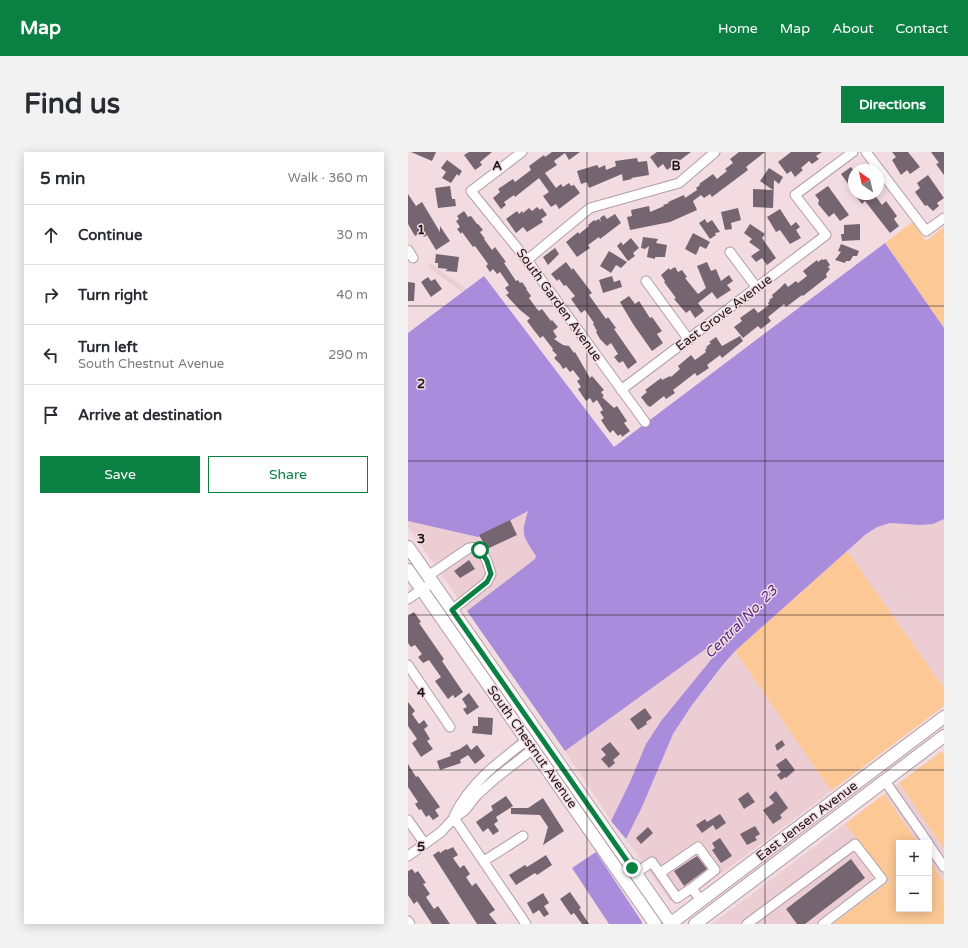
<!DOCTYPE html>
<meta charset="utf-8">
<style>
:root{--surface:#fff;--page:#f2f2f3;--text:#2b2b33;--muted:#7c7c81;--line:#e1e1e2;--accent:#0b8043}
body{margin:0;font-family:"Varela Round",sans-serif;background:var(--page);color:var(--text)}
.controls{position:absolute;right:12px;bottom:12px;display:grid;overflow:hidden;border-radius:0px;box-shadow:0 2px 10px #0003}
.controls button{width:36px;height:36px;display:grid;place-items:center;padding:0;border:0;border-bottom:1px solid var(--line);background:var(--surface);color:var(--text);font:20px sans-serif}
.compass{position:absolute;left:440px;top:12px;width:36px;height:36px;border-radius:50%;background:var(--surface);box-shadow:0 2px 10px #0003;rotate:326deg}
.stop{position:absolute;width:12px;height:12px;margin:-9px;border:3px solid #0b8043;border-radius:50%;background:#fff}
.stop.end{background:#0b8043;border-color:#fff;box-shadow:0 1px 4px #0008}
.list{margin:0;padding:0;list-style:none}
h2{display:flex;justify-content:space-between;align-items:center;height:52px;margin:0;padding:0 16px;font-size:17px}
h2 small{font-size:13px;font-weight:400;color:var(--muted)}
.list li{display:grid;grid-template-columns:26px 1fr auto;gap:12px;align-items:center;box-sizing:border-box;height:60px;padding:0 16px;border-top:1px solid var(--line)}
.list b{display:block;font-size:15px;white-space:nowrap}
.list p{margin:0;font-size:13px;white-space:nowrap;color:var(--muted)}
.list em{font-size:13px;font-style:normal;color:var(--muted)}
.actions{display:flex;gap:8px;padding:12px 16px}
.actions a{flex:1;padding:9px 0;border:1px solid var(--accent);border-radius:0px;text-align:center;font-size:14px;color:var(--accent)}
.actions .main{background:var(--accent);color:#fff}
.icon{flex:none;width:22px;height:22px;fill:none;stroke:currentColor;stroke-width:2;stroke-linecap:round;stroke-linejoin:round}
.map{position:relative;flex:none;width:536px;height:772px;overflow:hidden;border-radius:0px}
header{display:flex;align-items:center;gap:24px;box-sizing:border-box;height:56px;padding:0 20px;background:var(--accent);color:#fff}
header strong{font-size:19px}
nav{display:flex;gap:22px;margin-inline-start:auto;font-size:14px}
.intro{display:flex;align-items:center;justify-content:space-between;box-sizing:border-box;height:96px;padding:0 24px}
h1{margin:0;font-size:28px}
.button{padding:10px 18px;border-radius:0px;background:var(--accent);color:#fff;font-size:14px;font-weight:700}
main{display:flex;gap:24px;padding:0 24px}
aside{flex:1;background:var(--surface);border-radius:0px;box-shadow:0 2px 10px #0003}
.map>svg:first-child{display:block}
</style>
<header>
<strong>Map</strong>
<nav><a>Home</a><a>Map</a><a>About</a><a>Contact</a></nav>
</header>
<div class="intro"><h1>Find us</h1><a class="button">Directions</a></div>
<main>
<aside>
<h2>5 min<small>Walk · 360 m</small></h2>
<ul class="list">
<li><svg class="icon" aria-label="ahead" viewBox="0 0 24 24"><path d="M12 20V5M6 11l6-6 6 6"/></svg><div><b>Continue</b></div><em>30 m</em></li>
<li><svg class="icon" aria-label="right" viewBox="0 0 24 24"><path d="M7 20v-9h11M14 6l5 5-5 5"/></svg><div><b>Turn right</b></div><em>40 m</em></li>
<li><svg class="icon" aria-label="left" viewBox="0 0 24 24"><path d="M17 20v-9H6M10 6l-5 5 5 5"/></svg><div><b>Turn left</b><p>South Chestnut Avenue</p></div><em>290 m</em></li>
<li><svg class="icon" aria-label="arrive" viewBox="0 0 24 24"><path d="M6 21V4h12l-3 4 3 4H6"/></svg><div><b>Arrive at destination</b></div></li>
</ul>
<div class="actions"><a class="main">Save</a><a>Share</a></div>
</aside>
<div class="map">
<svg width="536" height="772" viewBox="0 0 536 772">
<rect width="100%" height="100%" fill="#f2dce1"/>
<path fill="#ebcdd3" d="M 22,111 L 58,137 L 54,140 L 20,115 Z
M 120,358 L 116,373 L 119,391 L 128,404 L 127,407 L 59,459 L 0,375 L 0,369 L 70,385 Z
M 536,367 L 536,536 L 439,399 L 457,383 L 469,374 L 482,371 L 512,373 L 524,372 Z
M 317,483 L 319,488 L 253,569 L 238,592 L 222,630 L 203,669 L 157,599 Z
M 327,499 L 423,639 L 285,743 L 262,749 L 218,687 L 234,655 L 265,582 L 284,553 Z
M 491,631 L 536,697 L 536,730 L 521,708 L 521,691 L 510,691 L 476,642 Z
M 437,672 L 482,729 L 425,772 L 304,772 Z"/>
<path fill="#fcc996" d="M 504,70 L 518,89 L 536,75 L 536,176 L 477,91 Z
M 439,399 L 536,536 L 536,554 L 423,639 L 327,499 Z
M 534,599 L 536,602 L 536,697 L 491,631 Z
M 476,642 L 510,691 L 491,691 L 491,757 L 521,757 L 521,708 L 536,730 L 536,772 L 425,772 L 482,729 L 437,672 Z"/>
<path fill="#aa8cdd" d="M 477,91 L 536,176 L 536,367 L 525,372 L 512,373 L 482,371 L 469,375 L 457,383 L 327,499 L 314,514 L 284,553 L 265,582 L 234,655 L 218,687 L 203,669 L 222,630 L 238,592 L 253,569 L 319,488 L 317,483 L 157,599 L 59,459 L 127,407 L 128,404 C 114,383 113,383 120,359 L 70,385 L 0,369 L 0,181 L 76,124 L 206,295 Z
M 188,700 L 234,770 L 234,772 L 201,772 L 164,716 Z"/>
<path fill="#746571" d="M 3,0 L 28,0 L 24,9 Z
M 61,0 L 84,0 L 72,10 L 74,13 L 67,18 L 56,3 Z
M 144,0 L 172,0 L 161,8 L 157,1 L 146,9 L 149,13 L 137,21 L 148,36 L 153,32 L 155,35 L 161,31 L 163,34 L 166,33 L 172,41 L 151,57 L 148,52 L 143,55 L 135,44 L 141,40 L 131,26 L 107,45 L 106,43 L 96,50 L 98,53 L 93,57 L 85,46 L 92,40 L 90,37 L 105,27 L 107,30 L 123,18 L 121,14 L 136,3 L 137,5 Z
M 249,0 L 283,0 L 259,18 L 255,12 L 250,16 L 242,5 Z
M 331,0 L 357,0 L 338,15 L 340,18 L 304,45 L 302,42 L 296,46 L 293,43 L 285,49 L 289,58 L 262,70 L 222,78 L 219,65 L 224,64 L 223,58 L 241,54 L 242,60 L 256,54 L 255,53 L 261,51 L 260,50 L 276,43 L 277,46 L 289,38 L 288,36 L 292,33 L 291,32 L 305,22 L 309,27 L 319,19 L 317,17 L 325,11 L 322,7 Z
M 383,0 L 414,0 L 408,4 L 411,7 L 404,12 L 401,9 L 393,16 L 395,18 L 387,25 L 383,19 L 379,22 L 370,10 Z
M 484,0 L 500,0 L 512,15 L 502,22 L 499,18 L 493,23 L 484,8 L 488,5 Z
M 523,0 L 536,0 L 536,23 L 528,12 L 531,11 Z
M 229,6 L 230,10 L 239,9 L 241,23 L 223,26 L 224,27 L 215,29 L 214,22 L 181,36 L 179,30 L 173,32 L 169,19 L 189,13 L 191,16 L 197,13 L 198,18 L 208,14 L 207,9 Z
M 39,8 L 54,19 L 51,24 L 49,22 L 43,31 L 34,26 L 38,20 L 33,16 Z
M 443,15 L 446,19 L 446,40 L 433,22 Z
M 361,16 L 375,25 L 371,32 L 366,28 L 365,56 L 345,55 L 345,37 L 365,38 L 352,29 Z
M 520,23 L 536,46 L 529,51 L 531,54 L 525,59 L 519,53 L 517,54 L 507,40 L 512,36 L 509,31 Z
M 42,34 L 44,47 L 47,47 L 48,54 L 30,56 L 27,36 Z
M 420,34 L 441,63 L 432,69 L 426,61 L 421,65 L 410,52 L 411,48 L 407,43 Z
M 0,42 L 8,54 L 14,50 L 32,80 L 32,74 L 42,89 L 28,98 L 19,83 L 16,85 L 13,80 L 7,84 L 0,72 Z
M 446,42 L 466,42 L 474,53 L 478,49 L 489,64 L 486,67 L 491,74 L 482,81 L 457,49 L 454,52 Z
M 129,55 L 132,58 L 134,56 L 139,63 L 133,67 L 135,70 L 119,80 L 115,75 L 108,81 L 98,67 L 109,59 L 111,62 L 114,59 L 115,61 L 121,56 L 124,59 Z
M 330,56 L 333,68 L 323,71 L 324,77 L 317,78 L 313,60 Z
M 372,57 L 383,74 L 388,70 L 392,75 L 388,78 L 393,86 L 382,92 L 372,78 L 368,80 L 359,65 Z
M 56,59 L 60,65 L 63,64 L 69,72 L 70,72 L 75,78 L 72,80 L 77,87 L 76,87 L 84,98 L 87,95 L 98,110 L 96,111 L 108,129 L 110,128 L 112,131 L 114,130 L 119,137 L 118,137 L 123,144 L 121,146 L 129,157 L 131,159 L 134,157 L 143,169 L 144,168 L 150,175 L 145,179 L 149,185 L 146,187 L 155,193 L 161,194 L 166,201 L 167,200 L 182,226 L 184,224 L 196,238 L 193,240 L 196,244 L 194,245 L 206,256 L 209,254 L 219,269 L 216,271 L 222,279 L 214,285 L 213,282 L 210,284 L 205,278 L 202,281 L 197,274 L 193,268 L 196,266 L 192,260 L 195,258 L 189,248 L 185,251 L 182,246 L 178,249 L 170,237 L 173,235 L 169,229 L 172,227 L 165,218 L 162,220 L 158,215 L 155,217 L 152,212 L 146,206 L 149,203 L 144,198 L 145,197 L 135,184 L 132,186 L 125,177 L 119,169 L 122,166 L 112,158 L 98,143 L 101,141 L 97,136 L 101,133 L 92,120 L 89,122 L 85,117 L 82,120 L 78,114 L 80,112 L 67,94 L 65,95 L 54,80 L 53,82 L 49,77 L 52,75 L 48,69 L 51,67 L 49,64 Z
M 207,62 L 213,71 L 192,87 L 191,85 L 180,93 L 182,96 L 169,105 L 158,90 L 170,80 L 171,82 L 181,74 L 180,73 L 186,68 L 187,69 L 191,67 L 193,70 L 192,66 L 196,63 L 199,67 Z
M 297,67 L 299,71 L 304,68 L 312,80 L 307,81 L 308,83 L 302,87 L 291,71 Z
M 342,72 L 357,82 L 354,86 L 368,106 L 359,113 L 354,106 L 348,110 L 343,104 L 352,98 L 341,90 L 344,87 L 336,81 Z
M 452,72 L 452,88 L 434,89 L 433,82 L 436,82 L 436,73 Z
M 285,81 L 302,90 L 298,97 L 292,94 L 288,103 L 277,97 Z
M 235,85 L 250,87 L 248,91 L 259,93 L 257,105 L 247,105 L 247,107 L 239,105 L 241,94 L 237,97 L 233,96 Z
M 223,86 L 231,96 L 225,101 L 227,104 L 220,109 L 209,94 L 213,90 L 215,93 Z
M 433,92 L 451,99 L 449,104 L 445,104 L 442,109 L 438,109 L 437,111 L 427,108 L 433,100 L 430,99 Z
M 147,96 L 151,102 L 140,113 L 135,105 Z
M 201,99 L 219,110 L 213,116 L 208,113 L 203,121 L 192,114 Z
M 28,102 L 51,105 L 49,120 L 37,119 L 40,117 L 30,116 L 30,111 L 27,111 Z
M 414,107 L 415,108 L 418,107 L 422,113 L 420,115 L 422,117 L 418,122 L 419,125 L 395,144 L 394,143 L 378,155 L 376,152 L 360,165 L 363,169 L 353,177 L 350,174 L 335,186 L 326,175 L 334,169 L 332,166 L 346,156 L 350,161 L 361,153 L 360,151 L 362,149 L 361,148 L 365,145 L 364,143 L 371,137 L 377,131 L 380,135 L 388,129 L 390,131 L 399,124 L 395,119 L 409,108 L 410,110 Z
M 158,110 L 164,118 L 165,116 L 184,141 L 181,143 L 198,167 L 200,165 L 208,176 L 206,177 L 229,210 L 220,217 L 215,209 L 211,211 L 206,205 L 210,202 L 203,191 L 199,194 L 192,187 L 188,180 L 189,179 L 185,172 L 186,171 L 177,158 L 173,161 L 163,147 L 167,144 L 158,133 L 156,134 L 151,127 L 149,129 L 143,122 Z
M 299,110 L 303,119 L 308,117 L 313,129 L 321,123 L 325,129 L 319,133 L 323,138 L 309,147 L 304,140 L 290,151 L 296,159 L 287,166 L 282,158 L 278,161 L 266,147 L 268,146 L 256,130 L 257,129 L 253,123 L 261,116 L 262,118 L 267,115 L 270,120 L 274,118 L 279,125 L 277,126 L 290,142 L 298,136 L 289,114 Z
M 204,124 L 206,130 L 212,128 L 214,135 L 195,141 L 191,128 Z
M 20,125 L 23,129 L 27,127 L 34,137 L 23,145 L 13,130 Z
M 0,130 L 7,131 L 6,149 L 0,149 Z
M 221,144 L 227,152 L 231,149 L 242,166 L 244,165 L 254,179 L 249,182 L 255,191 L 244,199 L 225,172 L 212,150 Z
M 332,184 L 335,189 L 314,206 L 312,203 L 299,213 L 301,216 L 289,224 L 287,221 L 265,238 L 267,241 L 258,247 L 256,244 L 242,255 L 239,253 L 233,245 L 239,240 L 237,238 L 253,226 L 254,228 L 262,224 L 263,225 L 272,217 L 270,214 L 283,203 L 287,208 L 298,200 L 297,198 L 299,196 L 298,195 L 303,191 L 301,190 L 308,185 L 314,194 Z
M 102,368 L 109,383 L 79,397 L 71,383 Z
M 61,408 L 67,417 L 52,426 L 46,419 Z
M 6,460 L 13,470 L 11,471 L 36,507 L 34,509 L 55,540 L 47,546 L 45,543 L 40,547 L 27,529 L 33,525 L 21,508 L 15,511 L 10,505 L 14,502 L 7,493 L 3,495 L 0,491 L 0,464 Z
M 61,541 L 71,555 L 59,563 L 55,557 L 59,555 L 54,547 Z
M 0,550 L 7,559 L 4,562 L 11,572 L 16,568 L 20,574 L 16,577 L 22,587 L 19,589 L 25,597 L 13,605 L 4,591 L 9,587 L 0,574 Z
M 237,556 L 244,566 L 238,570 L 239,572 L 230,578 L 222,567 Z
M 70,565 L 85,566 L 84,583 L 64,581 L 65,574 L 70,574 Z
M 374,588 L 377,593 L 369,599 L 367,593 Z
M 202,590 L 212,602 L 205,608 L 207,611 L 201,616 L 193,607 L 198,603 L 193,597 Z
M 59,592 L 63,598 L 69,593 L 77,604 L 67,612 L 60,603 L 52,608 L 53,611 L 32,618 L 29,609 L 43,604 L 42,601 L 52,597 Z
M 378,606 L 387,618 L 378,626 L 377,625 L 373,628 L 369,623 L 373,620 L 368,613 Z
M 0,612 L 8,625 L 10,624 L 32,655 L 27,658 L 31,664 L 25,668 L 21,663 L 18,665 L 13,657 L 11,658 L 7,652 L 10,650 L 0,635 Z
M 368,639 L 380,656 L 372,663 L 374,666 L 365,672 L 355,658 L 366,651 L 361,645 Z
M 340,640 L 347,650 L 336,657 L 330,647 Z
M 98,644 L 105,654 L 88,665 L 90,669 L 86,672 L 91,679 L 85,683 L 80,676 L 75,680 L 68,670 L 85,658 L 83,654 Z
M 135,646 L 156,679 L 135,693 L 140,675 L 132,663 L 103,662 L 103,656 L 120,656 Z
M 312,662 L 318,671 L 308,678 L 305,673 L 294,681 L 288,673 L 297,667 L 299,670 Z
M 347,674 L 352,682 L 347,685 L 349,688 L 339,693 L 332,682 Z
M 240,675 L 245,681 L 233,692 L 228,686 Z
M 312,686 L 324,704 L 313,711 L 304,698 L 307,696 L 304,691 Z
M 45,695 L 50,703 L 45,706 L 52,716 L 56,713 L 62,722 L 58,725 L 64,734 L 68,731 L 87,758 L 81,762 L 89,772 L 69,772 L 25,703 L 31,699 L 32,701 L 38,697 L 39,698 Z
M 138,703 L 144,713 L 129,723 L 127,721 L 108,733 L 101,723 L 117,713 L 119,715 Z
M 289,704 L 299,717 L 276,734 L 266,719 Z
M 443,707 L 457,726 L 397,772 L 389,772 L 378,757 Z
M 4,717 L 7,721 L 10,719 L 18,731 L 15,732 L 22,742 L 18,745 L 26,757 L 30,754 L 42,772 L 24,772 L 9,749 L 6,752 L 0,743 L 0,719 Z
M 162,740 L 173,756 L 171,757 L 181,772 L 174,772 L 166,761 L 163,763 L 152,747 Z
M 135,741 L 141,751 L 136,754 L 141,762 L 136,765 L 131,758 L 125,762 L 119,751 Z"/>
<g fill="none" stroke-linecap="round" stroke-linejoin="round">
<g stroke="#b29ea2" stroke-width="11">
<path id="minor" d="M 114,0 L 63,39 L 119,108 L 237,270
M 458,0 L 518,79 L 536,66
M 0,98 L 5,106
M 322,100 L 349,136
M 119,108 L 182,56 L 271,31 L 307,0
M 238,129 L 281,188
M 213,238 L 418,83 L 387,43 L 445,0
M 20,424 L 61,396 C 63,396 66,395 68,396 C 76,398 81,414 83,422 L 79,430 L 44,458
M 0,447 L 19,434
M 0,513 L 42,575
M 477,629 L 520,691
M 46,664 C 62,631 90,610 119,588
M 46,666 L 118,772
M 0,668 L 17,692
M 521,693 L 536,715
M 0,704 L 33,680 L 46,666 L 57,658 L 69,643 L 88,626 L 125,597
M 76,709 L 115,684
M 228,721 L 244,710 L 269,746 L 284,736 L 293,749
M 252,721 L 290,695 L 307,718 L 284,736
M 0,769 L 2,772
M 339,772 L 447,692 L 474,727 L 415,772"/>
</g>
<g stroke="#b29ea2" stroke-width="14">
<path id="major" d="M 0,395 L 263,772
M 0,418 L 247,772
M 262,772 L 536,565
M 287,772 L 536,584"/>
</g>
<use href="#minor" stroke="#fff" stroke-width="9"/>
<use href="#major" stroke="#fff" stroke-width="12"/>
</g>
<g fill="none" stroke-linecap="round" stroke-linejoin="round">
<path stroke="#0b8043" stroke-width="5" d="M 72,398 L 79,409 L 83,422 L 79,430 L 44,458 L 224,716"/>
</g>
<path fill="none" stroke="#1d1517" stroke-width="1" stroke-opacity="0.55" d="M 179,0 L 179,772M 357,0 L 357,772M 0,154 L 536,154M 0,309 L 536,309M 0,463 L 536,463M 0,618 L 536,618"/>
<g text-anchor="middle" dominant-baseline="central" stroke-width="3" stroke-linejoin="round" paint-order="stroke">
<g font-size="13" fill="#1d1517" stroke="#f2dce1">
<text transform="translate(151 153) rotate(54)">South Garden Avenue</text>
<text transform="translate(316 161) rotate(-37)">East Grove Avenue</text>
<text transform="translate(124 595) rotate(55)">South Chestnut Avenue</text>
<text transform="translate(399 669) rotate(-37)">East Jensen Avenue</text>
</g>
<g font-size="14" font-style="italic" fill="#552a89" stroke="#f2dce1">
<text transform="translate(333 470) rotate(-45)">Central No. 23</text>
</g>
</g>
<g font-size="13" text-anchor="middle" font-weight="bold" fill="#1d1517" stroke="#f2dce1" stroke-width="3" stroke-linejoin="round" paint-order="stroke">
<text x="89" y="18">A</text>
<text x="268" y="18">B</text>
<text x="13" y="82">1</text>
<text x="13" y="236">2</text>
<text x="13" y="391">3</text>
<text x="13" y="545">4</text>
<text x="13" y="699">5</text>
</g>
</svg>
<div class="controls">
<button>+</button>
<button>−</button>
</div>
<svg class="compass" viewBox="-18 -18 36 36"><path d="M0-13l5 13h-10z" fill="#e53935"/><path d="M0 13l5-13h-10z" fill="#7c7c81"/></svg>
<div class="stop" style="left:72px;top:398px"></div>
<div class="stop end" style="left:224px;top:716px"></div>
</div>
</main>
